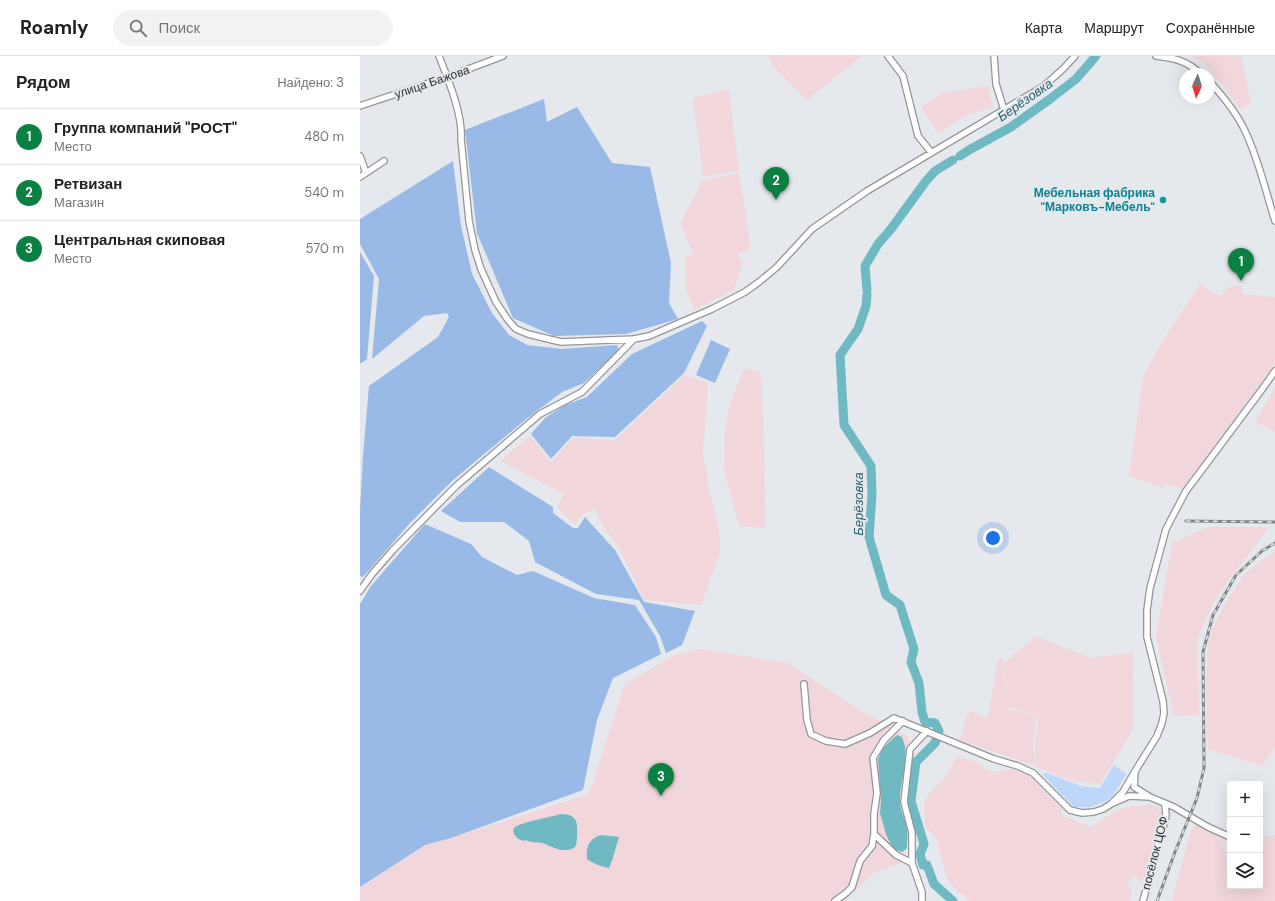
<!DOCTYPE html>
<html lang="ru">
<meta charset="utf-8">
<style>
:root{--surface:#fff;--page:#f2f2f2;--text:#222;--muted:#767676;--line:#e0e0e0;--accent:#0b8043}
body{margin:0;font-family:"DM Sans",sans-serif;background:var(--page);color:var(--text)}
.controls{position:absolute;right:12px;bottom:12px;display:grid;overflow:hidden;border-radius:4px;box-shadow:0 4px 16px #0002}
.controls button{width:36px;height:36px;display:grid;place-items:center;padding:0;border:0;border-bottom:1px solid var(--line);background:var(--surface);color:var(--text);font:20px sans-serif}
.compass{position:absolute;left:819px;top:12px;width:36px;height:36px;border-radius:50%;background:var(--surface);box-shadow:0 4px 16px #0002;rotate:184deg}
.you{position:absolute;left:633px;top:482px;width:14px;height:14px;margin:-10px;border:3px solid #fff;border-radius:50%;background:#1a73e8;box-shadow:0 0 0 6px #1a73e833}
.badge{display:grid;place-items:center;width:26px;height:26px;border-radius:50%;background:var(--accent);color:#fff;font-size:13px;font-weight:700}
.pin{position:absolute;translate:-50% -33px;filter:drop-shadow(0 1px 2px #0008)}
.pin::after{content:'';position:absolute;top:21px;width:14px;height:12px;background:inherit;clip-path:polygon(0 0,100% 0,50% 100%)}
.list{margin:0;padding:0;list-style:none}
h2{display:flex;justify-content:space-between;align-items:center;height:52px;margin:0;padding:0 16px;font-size:17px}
h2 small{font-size:13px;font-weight:400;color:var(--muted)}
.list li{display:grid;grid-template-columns:26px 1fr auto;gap:12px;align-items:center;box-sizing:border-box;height:56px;padding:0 16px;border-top:1px solid var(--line)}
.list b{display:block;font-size:15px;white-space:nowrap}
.list p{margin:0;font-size:13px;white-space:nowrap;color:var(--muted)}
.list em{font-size:13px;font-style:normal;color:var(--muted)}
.icon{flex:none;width:22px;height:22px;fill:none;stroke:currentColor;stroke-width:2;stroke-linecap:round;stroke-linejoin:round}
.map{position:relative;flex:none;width:915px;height:845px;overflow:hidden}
header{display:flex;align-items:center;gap:24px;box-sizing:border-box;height:56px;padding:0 20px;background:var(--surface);border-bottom:1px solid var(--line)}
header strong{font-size:19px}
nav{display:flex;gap:22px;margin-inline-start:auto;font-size:14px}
.search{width:280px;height:36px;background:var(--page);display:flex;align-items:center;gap:10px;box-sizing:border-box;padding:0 14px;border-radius:22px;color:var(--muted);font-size:15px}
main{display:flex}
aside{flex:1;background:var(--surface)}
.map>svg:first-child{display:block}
</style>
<header>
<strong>Roamly</strong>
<div class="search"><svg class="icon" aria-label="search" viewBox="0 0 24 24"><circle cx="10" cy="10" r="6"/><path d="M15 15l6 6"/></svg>Поиск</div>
<nav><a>Карта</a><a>Маршрут</a><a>Сохранённые</a></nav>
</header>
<main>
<aside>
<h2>Рядом<small>Найдено: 3</small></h2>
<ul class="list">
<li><span class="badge">1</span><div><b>Группа компаний &quot;РОСТ&quot;</b><p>Место</p></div><em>480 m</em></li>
<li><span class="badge">2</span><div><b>Ретвизан</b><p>Магазин</p></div><em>540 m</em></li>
<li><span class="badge">3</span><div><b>Центральная скиповая</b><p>Место</p></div><em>570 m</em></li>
</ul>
</aside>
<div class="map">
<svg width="915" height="845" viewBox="0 0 915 845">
<rect width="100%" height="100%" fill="#e5e8ec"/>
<path fill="#f1d7db" d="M 408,0 L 502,0 L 447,44 L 417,15 Z
M 830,0 L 881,0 L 891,48 L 879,53 L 861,27 L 842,5 Z
M 628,30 L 633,51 L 607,59 L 578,78 L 561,51 L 582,37 Z
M 369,33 L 379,115 L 343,120 L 333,42 Z
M 378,118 L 381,125 L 391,192 L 377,198 L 383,207 L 374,234 L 335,254 L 327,237 L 325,201 L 333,197 L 320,167 L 343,124 Z
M 840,228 L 861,241 L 867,232 L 874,230 L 882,230 L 882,238 L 915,241 L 915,308 L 822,433 L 806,428 L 803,432 L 769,420 L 783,321 L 800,289 Z
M 385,312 L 401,317 L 404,384 L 406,472 L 379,470 L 364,415 L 365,375 L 370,346 Z
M 325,319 L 348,327 L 343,397 L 350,436 L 359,471 L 360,497 L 341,549 L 284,544 L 259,492 L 243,471 L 235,453 L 223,458 L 215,469 L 197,452 L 204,438 L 140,405 L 170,380 L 191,406 L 213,382 L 255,384 Z
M 915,331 L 915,376 L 895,366 Z
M 848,471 L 900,471 L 908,473 L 857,540 L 838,581 L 839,659 L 814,660 L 796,581 L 812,487 Z
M 915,495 L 915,692 L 902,710 L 848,693 L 847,684 L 846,621 L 849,580 L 865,548 L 884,518 Z
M 676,580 L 731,602 L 773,596 L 774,672 L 740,728 L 713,725 L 676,711 L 675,687 L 679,660 L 648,651 L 644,607 Z
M 341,593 L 428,607 L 500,654 L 549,681 L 546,714 L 542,748 L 549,769 L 547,792 L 540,808 L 514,817 L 485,845 L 0,845 L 0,831 L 65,789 L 91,782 L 229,738 L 265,628 L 315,599 Z
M 643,602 L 648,653 L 677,660 L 673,686 L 675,709 L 673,709 L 599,684 L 609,655 L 628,662 L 638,603 Z
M 596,701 L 606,702 L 620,708 L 623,712 L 634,716 L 657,712 L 668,718 L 703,754 L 701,757 L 703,761 L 706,761 L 731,771 L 757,754 L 772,750 L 793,749 L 797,751 L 801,757 L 796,785 L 793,789 L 788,818 L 779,827 L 777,820 L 767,825 L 772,836 L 770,845 L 610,845 L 592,830 L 587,823 L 576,782 L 565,770 L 564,751 L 565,744 L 574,731 L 587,720 Z
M 836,768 L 860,782 L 866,796 L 870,796 L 870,830 L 900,830 L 900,783 L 915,779 L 915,845 L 812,845 L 830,777 Z"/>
<path fill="#bed6f9" d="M 754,709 L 766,718 L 753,740 L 746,745 L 730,751 L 714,751 L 682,718 L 687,717 L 721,730 L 740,732 Z"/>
<path fill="#99b9e7" d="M 184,43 L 187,66 L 217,51 L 252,107 L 290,111 L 311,207 L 309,247 L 318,263 L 266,278 L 194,280 L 153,262 L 117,177 L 105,74 Z
M 93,105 L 101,170 L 112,218 L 132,257 L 149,279 L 167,289 L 202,293 L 257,289 L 259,294 L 224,327 L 202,336 L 165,364 L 93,424 L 50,467 L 3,521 L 0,520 L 0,454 L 3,400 L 9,330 L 78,281 L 89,261 L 87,257 L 64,260 L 12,303 L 19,223 L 0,188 L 0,163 Z
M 0,196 L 14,220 L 7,303 L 0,308 Z
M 342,265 L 347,270 L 324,317 L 255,381 L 212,380 L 191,403 L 171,378 L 185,362 L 205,349 L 227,341 L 272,298 Z
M 351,284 L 370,293 L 355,327 L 336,319 Z
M 129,411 L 193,451 L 193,457 L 213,472 L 218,472 L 225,461 L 255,494 L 284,546 L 335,555 L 322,589 L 306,597 L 300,580 L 279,544 L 236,538 L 175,506 L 169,485 L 144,466 L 100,466 L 81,455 Z
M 65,468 L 111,488 L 122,501 L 157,519 L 173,515 L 234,542 L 275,549 L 296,581 L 301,598 L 253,622 L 237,664 L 223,734 L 91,782 L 65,789 L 0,831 L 0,548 L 11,530 Z"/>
<path fill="#6eb9c2" d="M 537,679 L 542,681 C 552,705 539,722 540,746 C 540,755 546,764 547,773 C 548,779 547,786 547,792 L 542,796 L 534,793 L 530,787 L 526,778 L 520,757 L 521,745 L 518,703 L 522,694 L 528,687 Z
M 201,758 C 216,758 218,765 217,779 C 217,782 217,788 215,791 C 213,793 209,794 206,794 C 198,795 189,789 182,787 C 177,786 171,787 166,784 L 164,785 C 160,784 156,782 154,778 C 153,776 153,774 154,772 C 160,766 192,761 201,758 Z
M 241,779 L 259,781 L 252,805 L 249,812 C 242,811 232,807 227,803 C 226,790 229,783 241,779 Z"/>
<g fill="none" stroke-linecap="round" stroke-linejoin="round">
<path stroke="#6eb9c2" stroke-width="9" d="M 600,100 L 609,94 L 651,71 L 690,43 L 716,23 L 736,0
M 507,234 L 505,210 L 518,188 L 531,173 L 566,125 L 575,115 L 593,104
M 507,239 L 506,250 L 498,273 L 480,299 L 484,369 L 511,410 L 512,439 L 509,481 L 526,539 L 540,549 L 554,593 L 551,606 L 559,627 L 562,656 L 565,666 L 575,667 L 579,675
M 576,684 L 575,687 L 556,706 L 551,745 L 564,788 L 560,798 L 563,809 L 567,809 L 574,828 L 593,845"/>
<g stroke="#939599" stroke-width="8">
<path id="minor" d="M 79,0 C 88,23 103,59 101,83 L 109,165 L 115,194 L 121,213 L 136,246 L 148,264 L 156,273 L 168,278 L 201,286 L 274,283 L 289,280 L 352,253 L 385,236 L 399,226 L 417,211 L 452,173 L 507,135 L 684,30 L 703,13 L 715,0
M 528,0 L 543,20 L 558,80 L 571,96
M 634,0 L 636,28 L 644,54
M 796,0 C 815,2 827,5 841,18
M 849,25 C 862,39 878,59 886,77 C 899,105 906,136 915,165
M 0,50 L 87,21 L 143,0
M 0,100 L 6,117
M 0,121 L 24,105
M 0,535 L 12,518 L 33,494 L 96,430 L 180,358 L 222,336 L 274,283
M 444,628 L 447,664 L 451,678 L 466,685 L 485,688 L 510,677 L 534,662 L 634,703 L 658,710 L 673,717 L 710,754 L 722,757 L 734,756 L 743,753 L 751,748 L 763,736 L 777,712 L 797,680 L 802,667 L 804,657 L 803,645 L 787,581 L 787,554 L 790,532 L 806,473 L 826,435 L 903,332 L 915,315
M 543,665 L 524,684 L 513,702 L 517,737 L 514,758 L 514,778 L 536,799 L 552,807 L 562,836 L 562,845
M 775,716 L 774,731 L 790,741
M 753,747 L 769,740 L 790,741 L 814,751 L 848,771 L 868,780
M 552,807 L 552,777 L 544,746 L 550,693 L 567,675
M 475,845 L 486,837 L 492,831 L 500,805 L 512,790 L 514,778
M 783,845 L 806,760 L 805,748"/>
</g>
<use href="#minor" stroke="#fff" stroke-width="5.5"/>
<g stroke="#848689" stroke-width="3">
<path id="rail" d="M 826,465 L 915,466
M 797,845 L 815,796 L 837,742 L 844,712 L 843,596 L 853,559 L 876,519 L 902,495 L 915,487"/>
</g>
<use href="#rail" stroke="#e5e8ec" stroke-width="1.5" stroke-dasharray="4.5" stroke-linecap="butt"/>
</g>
<circle fill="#0f9aa8" stroke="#e5e8ec" stroke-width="1.5" cx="803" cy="144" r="4"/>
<g text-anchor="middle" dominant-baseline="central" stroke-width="4" stroke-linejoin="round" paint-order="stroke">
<g font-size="12" fill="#313233" stroke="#e5e8ec">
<text transform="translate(72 26) rotate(-19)">улица Бажова</text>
<text transform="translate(795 797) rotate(-76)">посёлок ЦОФ</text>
</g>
<g font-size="12" font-weight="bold" fill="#0d838f" stroke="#e5e8ec" text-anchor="end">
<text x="795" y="137">Мебельная фабрика<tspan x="795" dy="14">"Марковъ-Мебель"</tspan></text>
</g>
<g font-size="13" font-style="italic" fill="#246169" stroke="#e5e8ec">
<text transform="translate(665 44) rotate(-35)">Берёзовка</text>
<text transform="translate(498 448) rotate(-90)">Берёзовка</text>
</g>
</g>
</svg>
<div class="controls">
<button>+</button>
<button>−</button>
<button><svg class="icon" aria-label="layers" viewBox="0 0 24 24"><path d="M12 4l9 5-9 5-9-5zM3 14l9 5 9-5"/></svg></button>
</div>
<svg class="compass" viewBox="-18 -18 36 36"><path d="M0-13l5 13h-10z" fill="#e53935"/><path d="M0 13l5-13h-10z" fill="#767676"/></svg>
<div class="you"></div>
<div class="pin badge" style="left:881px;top:225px">1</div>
<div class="pin badge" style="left:416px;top:144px">2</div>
<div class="pin badge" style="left:301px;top:740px">3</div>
</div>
</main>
